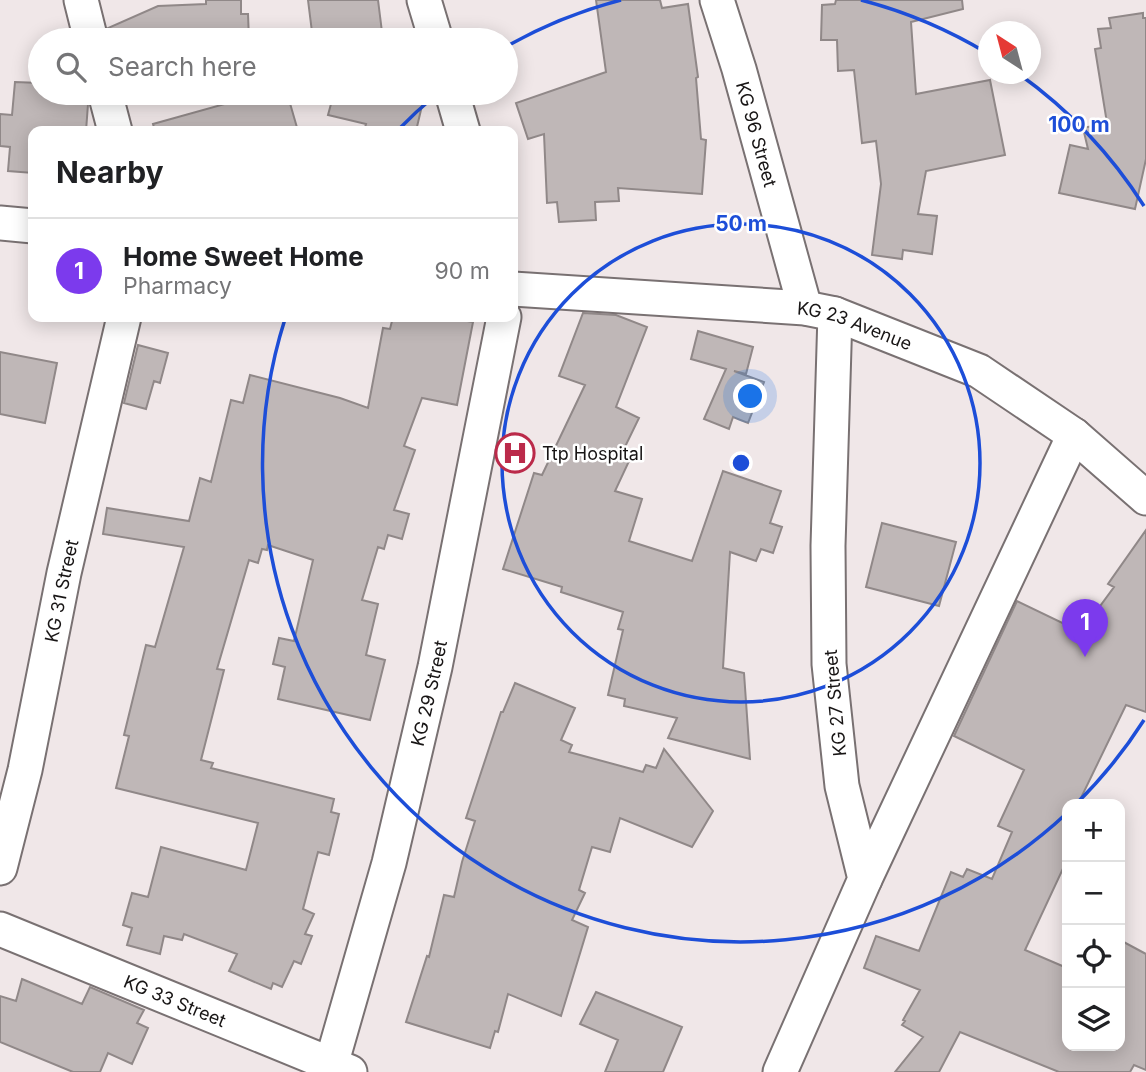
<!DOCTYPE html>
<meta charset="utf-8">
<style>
:root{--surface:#fff;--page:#f2f2f2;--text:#202124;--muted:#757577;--line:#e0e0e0;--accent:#7c3aed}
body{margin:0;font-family:Inter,sans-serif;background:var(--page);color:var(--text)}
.controls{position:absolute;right:21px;bottom:21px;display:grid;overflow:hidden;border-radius:14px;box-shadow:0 4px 18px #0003}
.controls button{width:63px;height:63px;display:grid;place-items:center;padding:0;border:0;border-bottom:2px solid var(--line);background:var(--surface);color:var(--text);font:35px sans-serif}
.compass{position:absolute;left:978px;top:21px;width:63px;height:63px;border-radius:50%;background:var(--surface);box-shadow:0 4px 18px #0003;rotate:324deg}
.you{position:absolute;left:751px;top:397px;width:24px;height:24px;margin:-18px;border:5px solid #fff;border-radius:50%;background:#1a73e8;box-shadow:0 0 0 10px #1a73e833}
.badge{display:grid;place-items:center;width:46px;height:46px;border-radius:50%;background:var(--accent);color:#fff;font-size:23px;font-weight:700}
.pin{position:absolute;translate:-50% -58px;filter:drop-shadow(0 2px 4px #0008)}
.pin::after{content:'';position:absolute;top:37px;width:24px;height:21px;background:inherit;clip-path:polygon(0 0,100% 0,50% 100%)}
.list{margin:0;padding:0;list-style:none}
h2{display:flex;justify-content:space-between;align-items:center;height:91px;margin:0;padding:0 28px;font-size:30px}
h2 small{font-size:23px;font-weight:400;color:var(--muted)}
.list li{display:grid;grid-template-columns:46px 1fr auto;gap:21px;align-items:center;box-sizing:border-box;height:105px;padding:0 28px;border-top:2px solid var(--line)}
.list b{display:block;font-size:26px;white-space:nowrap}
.list p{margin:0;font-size:23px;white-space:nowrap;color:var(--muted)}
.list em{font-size:23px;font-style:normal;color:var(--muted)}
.icon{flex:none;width:38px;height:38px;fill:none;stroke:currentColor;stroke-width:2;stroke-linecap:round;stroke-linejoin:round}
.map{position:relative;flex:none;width:1146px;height:1072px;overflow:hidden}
.search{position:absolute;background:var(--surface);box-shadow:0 4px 18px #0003;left:28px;top:28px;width:490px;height:77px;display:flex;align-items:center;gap:18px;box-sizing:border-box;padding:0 24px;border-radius:38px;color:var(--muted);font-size:26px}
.panel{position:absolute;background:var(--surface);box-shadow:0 4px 18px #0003;left:28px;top:126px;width:490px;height:196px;border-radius:14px}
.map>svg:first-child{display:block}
</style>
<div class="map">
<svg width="1146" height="1072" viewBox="0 0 1146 1072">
<rect width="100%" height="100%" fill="#f0e7e8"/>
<path fill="#bfb7b7" stroke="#908888" stroke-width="2" d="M 206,0 L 241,0 L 241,14 L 248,14 L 249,40 L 110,40 L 108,28 L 158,6 L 206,4 Z
M 308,0 L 378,0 L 382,32 L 313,40 Z
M 596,0 L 660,0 L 662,8 L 688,4 L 698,77 L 696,78 L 701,139 L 706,140 L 702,194 L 618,188 L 619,201 L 595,202 L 596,220 L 559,222 L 557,202 L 547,203 L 544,134 L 528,139 L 516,103 L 606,72 Z
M 836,0 L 962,0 L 963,9 L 911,22 L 916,94 L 990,80 L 1005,155 L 926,171 L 918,214 L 937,216 L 932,254 L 903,250 L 902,259 L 872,255 L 881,184 L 876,141 L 862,143 L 854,70 L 838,71 L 837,40 L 821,40 L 822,5 L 835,4 Z
M 1143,13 L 1143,18 L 1146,18 L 1146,159 L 1135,209 L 1059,193 L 1070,145 L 1088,149 L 1083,128 L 1107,123 L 1095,49 L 1101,48 L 1098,29 L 1111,28 L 1109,18 Z
M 15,82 L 40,83 L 40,93 L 86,93 L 88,104 L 86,131 L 33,131 L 33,173 L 8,171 L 10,147 L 0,146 L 0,114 L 12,115 Z
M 264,93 L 287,93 L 298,131 L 155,131 L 153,124 Z
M 334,93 L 425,93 L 416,131 L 364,131 L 366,124 L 328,115 Z
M 583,313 L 616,315 L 647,327 L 616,407 L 639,418 L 621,455 L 630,459 L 615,491 L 642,499 L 629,541 L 692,561 L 723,471 L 781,491 L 770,523 L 782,527 L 773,553 L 761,549 L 756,561 L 730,552 L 723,668 L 744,673 L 750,759 L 668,738 L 677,718 L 624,706 L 625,699 L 608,695 L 623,630 L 618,629 L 623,612 L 561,592 L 562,587 L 503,569 L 534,473 L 542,475 L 585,385 L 559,376 Z
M 393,317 L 444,317 L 473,322 L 457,405 L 422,398 L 404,446 L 415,450 L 394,510 L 409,514 L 402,539 L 388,535 L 384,549 L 378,547 L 362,600 L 378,604 L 366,655 L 385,660 L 370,720 L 278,699 L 285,667 L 273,664 L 279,638 L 294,641 L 313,560 L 268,545 L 267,550 L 262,549 L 258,563 L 249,560 L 217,669 L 224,670 L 201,760 L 213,763 L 211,768 L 334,799 L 331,812 L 339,814 L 329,855 L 318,852 L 303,909 L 314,914 L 305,934 L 312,936 L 301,964 L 294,961 L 282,987 L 273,983 L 271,989 L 229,971 L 237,954 L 184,934 L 182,940 L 164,936 L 160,954 L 127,945 L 132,928 L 123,925 L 132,893 L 148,897 L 161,847 L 246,870 L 258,823 L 116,788 L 129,736 L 124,735 L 146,645 L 155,647 L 184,547 L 103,534 L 107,508 L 189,521 L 200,478 L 211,482 L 231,400 L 243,403 L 250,375 L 340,398 L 368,408 L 383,328 L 390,329 Z
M 698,331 L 753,347 L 746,374 L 734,371 L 764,382 L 748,423 L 733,417 L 729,429 L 704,419 L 726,369 L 691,359 Z
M 138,345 L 168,353 L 160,383 L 154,381 L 146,409 L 124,403 Z
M 0,352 L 57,363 L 45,423 L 0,414 Z
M 882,523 L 956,542 L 939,606 L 866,587 Z
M 1146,530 L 1146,712 L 1126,705 L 1078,804 L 1067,804 L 1067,860 L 1025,950 L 1067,968 L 1067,1046 L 1120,1046 L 1120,940 L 1146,954 L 1146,1070 L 1134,1065 L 1130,1072 L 1059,1072 L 960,1032 L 939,1072 L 895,1072 L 923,1037 L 902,1025 L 905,1021 L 903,1020 L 920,990 L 864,968 L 876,936 L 919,951 L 951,872 L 963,877 L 967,869 L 992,879 L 1012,832 L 998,826 L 1024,770 L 954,736 L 1017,601 L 1081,632 L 1114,587 L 1108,584 Z
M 515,683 L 575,708 L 561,740 L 572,745 L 569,752 L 643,772 L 646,765 L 656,768 L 664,749 L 713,811 L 692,847 L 620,818 L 610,852 L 592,847 L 579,890 L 585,893 L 572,920 L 588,927 L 561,1016 L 508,994 L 498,1032 L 495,1031 L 490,1048 L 406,1022 L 427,956 L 429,957 L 444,895 L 454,897 L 462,862 L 475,821 L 466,818 L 501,712 L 503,712 Z
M 22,979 L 82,1004 L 90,987 L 144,1010 L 137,1023 L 148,1028 L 132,1064 L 108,1053 L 100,1072 L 73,1072 L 0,1042 L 0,996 L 16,1001 Z
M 596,992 L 682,1027 L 663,1072 L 605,1072 L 618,1040 L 580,1024 Z"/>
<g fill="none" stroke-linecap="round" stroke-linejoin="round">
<g stroke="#797172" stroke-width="37">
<g id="minor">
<path d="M 81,0 L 91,40"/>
<path d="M 424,0 L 436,40"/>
<path id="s1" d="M 717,0 L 739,69 L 805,308"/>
<path d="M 105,93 L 115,131"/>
<path d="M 452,93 L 463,131"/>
<path d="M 0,223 L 33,226"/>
<path id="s2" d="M 513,289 L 805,308 L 835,314 L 979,371 L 1074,435 L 1146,498"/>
<path id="s3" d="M 0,868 L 25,770 L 64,573 L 124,317"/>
<path d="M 865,879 L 1074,435"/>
<path id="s4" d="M 0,929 L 350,1072"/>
<path id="s5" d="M 329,1072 L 389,863 L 435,667 L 504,317"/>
<path d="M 780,1072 L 865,879 L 842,786 L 829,664 L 828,546 L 835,314"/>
</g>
</g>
<use href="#minor" stroke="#fff" stroke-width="33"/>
</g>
<g fill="none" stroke="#1d4ed8" stroke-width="3.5">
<circle cx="741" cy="463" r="239"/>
<path d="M1144 720A478 478 0 0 1 1076 804M1067 813A478 478 0 0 1 285 319M397 131A478 478 0 0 1 437 94M509 45A478 478 0 0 1 621 0M861 0A478 478 0 0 1 987 53M1019 74A478 478 0 0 1 1144 206"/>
</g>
<defs>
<g id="hospital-ring" transform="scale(2.0125)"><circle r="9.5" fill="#fff" stroke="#bb2a4a" stroke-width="1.5"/><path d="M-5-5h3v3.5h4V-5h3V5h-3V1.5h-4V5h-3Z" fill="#bb2a4a"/></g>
</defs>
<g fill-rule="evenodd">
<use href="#hospital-ring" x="515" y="453"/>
</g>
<g text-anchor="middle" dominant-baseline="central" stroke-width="5" stroke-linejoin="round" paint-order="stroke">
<g font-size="18" fill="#181515" stroke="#fff">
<text stroke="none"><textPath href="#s1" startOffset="140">KG 96 Street</textPath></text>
<text stroke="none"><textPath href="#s2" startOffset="345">KG 23 Avenue</textPath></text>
<text stroke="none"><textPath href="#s3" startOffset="284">KG 31 Street</textPath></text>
<text stroke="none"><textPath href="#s5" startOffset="392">KG 29 Street</textPath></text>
<text transform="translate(835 703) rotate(-95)">KG 27 Street</text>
<text stroke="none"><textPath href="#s4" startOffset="189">KG 33 Street</textPath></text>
</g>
<g font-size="18" fill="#181515" stroke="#fff" text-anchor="start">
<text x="542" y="453">Ttp Hospital</text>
</g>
</g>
<circle cx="741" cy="463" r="10" fill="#1d4ed8" stroke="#fff" stroke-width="3.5"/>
<g font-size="21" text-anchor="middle" font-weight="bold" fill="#1d4ed8" stroke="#fff" stroke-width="5" stroke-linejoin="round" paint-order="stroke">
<text x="1079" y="132">100 m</text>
<text x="741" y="231">50 m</text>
</g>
</svg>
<div class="controls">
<button>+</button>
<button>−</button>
<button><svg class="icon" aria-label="locate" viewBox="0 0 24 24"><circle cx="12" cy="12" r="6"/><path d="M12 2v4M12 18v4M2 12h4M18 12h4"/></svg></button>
<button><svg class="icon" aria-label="layers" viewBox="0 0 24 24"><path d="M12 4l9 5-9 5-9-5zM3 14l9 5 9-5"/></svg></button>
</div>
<svg class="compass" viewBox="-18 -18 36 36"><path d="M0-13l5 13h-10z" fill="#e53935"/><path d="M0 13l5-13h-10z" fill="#757577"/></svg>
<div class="you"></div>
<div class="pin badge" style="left:1085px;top:657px">1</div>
<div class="search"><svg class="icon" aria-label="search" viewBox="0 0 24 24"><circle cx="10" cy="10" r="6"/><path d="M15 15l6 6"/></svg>Search here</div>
<section class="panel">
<h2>Nearby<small></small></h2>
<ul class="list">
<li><span class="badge">1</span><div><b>Home Sweet Home</b><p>Pharmacy</p></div><em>90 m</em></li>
</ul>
</section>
</div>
